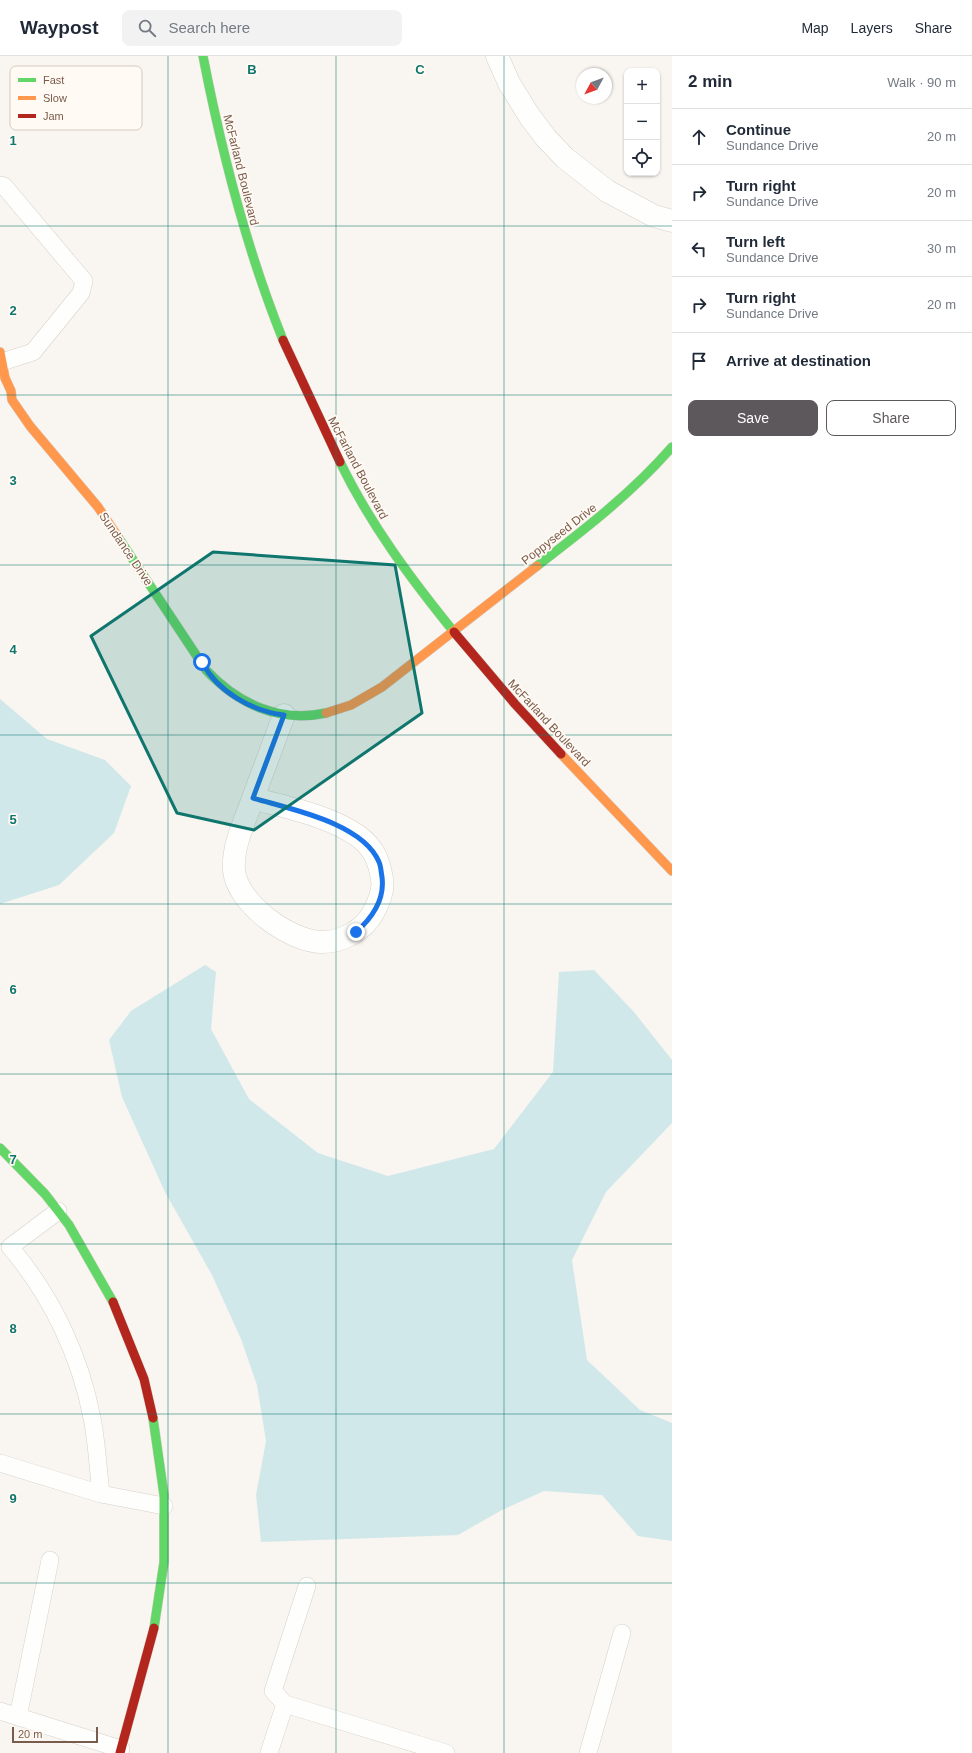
<!DOCTYPE html>
<meta charset="utf-8">
<style>
:root{--surface:#fff;--page:#f2f2f3;--text:#1f2937;--muted:#747a83;--line:#e0e1e3;--accent:#5c585b}
body{margin:0;font-family:Helvetica,sans-serif;background:var(--page);color:var(--text)}
.controls{position:absolute;right:12px;top:12px;display:grid;overflow:hidden;border-radius:8px;box-shadow:0 1px 3px #0004}
.controls button{width:36px;height:36px;display:grid;place-items:center;padding:0;border:0;border-bottom:1px solid var(--line);background:var(--surface);color:var(--text);font:20px sans-serif}
.compass{position:absolute;left:576px;top:12px;width:36px;height:36px;border-radius:50%;background:var(--surface);box-shadow:0 1px 3px #0004;rotate:229deg}
.scale{position:absolute;left:12px;bottom:10px;width:86px;box-sizing:border-box;padding-left:4px;border:2px solid #7a5c4d;border-top:0;font-size:11px;line-height:14px;white-space:nowrap;color:#7a5c4d;-webkit-text-stroke:3px #fffaf3;paint-order:stroke}
.stop{position:absolute;width:12px;height:12px;margin:-9px;border:3px solid #1a73e8;border-radius:50%;background:#fff}
.stop.end{background:#1a73e8;border-color:#fff;box-shadow:0 1px 4px #0008}
.list{margin:0;padding:0;list-style:none}
h2{display:flex;justify-content:space-between;align-items:center;height:52px;margin:0;padding:0 16px;font-size:17px}
h2 small{font-size:13px;font-weight:400;color:var(--muted)}
.list li{display:grid;grid-template-columns:26px 1fr auto;gap:12px;align-items:center;box-sizing:border-box;height:56px;padding:0 16px;border-top:1px solid var(--line)}
.list b{display:block;font-size:15px;white-space:nowrap}
.list p{margin:0;font-size:13px;white-space:nowrap;color:var(--muted)}
.list em{font-size:13px;font-style:normal;color:var(--muted)}
.actions{display:flex;gap:8px;padding:12px 16px}
.actions a{flex:1;padding:9px 0;border:1px solid var(--accent);border-radius:8px;text-align:center;font-size:14px;color:var(--accent)}
.actions .main{background:var(--accent);color:#fff}
.icon{flex:none;width:22px;height:22px;fill:none;stroke:currentColor;stroke-width:2;stroke-linecap:round;stroke-linejoin:round}
.map{position:relative;flex:none;width:672px;height:1697px;overflow:hidden}
header{display:flex;align-items:center;gap:24px;box-sizing:border-box;height:56px;padding:0 20px;background:var(--surface);border-bottom:1px solid var(--line)}
header strong{font-size:19px}
nav{display:flex;gap:22px;margin-inline-start:auto;font-size:14px}
.search{width:280px;height:36px;background:var(--page);display:flex;align-items:center;gap:10px;box-sizing:border-box;padding:0 14px;border-radius:8px;color:var(--muted);font-size:15px}
main{display:flex}
aside{flex:1;background:var(--surface)}
.map>svg:first-child{display:block}
</style>
<header>
<strong>Waypost</strong>
<div class="search"><svg class="icon" aria-label="search" viewBox="0 0 24 24"><circle cx="10" cy="10" r="6"/><path d="M15 15l6 6"/></svg>Search here</div>
<nav><a>Map</a><a>Layers</a><a>Share</a></nav>
</header>
<main>
<div class="map">
<svg width="672" height="1697" viewBox="0 0 672 1697">
<rect width="100%" height="100%" fill="#f9f5f0"/>
<path fill="#d0e8ea" d="M 0,643 L 47,683 L 105,704 L 131,730 L 114,777 L 59,829 L 0,848 Z
M 205,909 L 216,916 L 211,973 L 249,1043 L 318,1097 L 388,1120 L 494,1093 L 553,1016 L 559,916 L 594,914 L 634,956 L 672,1004 L 672,1067 L 606,1136 L 572,1204 L 587,1304 L 640,1354 L 672,1367 L 672,1485 L 638,1480 L 602,1439 L 544,1435 L 502,1454 L 458,1479 L 261,1486 L 256,1439 L 266,1385 L 257,1329 L 241,1283 L 212,1219 L 165,1136 L 122,1041 L 109,984 L 131,955 Z"/>
<g fill="none" stroke-linecap="round" stroke-linejoin="round">
<g stroke="#d7d1cb" stroke-width="18">
<path id="lane" d="M 0,129 L 4,130 L 84,225 L 81,237 L 33,296 L 2,306
M 58,1155 L 10,1191 C 51,1239 80,1299 92,1362 C 97,1387 98,1413 101,1438 L 164,1450
M 0,1407 L 101,1438
M 285,1648 L 273,1635 L 307,1530
M 0,1655 L 121,1693
M 18,1661 L 50,1504
M 269,1697 L 285,1648 L 446,1697
M 588,1697 L 622,1577"/>
</g>
<g stroke="#d7d1cb" stroke-width="23">
<path id="street" d="M 497,0 L 509,27 L 530,61 L 546,82 L 565,102 L 607,135 L 654,160 L 672,165
M 253,742 C 287,752 328,759 358,780 C 374,792 379,804 382,823 C 384,835 379,846 373,857 C 364,874 342,886 323,886 C 290,886 238,848 234,815 C 232,790 245,765 253,742 Z
M 253,742 L 284,659"/>
</g>
<g stroke="#d9d2cb" stroke-width="10">
<path id="fast" d="M 203,0 C 222,98 246,192 283,284
M 340,406 C 370,468 411,523 454,576
M 118,481 L 206,614 C 238,648 279,667 326,657
M 537,510 C 585,473 632,437 672,391
M 0,1092 L 45,1138 L 69,1169 L 113,1246
M 153,1362 L 164,1439 L 164,1506 L 154,1572"/>
</g>
<g stroke="#d9d2cb" stroke-width="10">
<path id="slow" d="M 0,296 L 5,322 L 11,335 L 12,344 L 30,370 L 98,451 L 118,481
M 326,657 L 351,649 L 382,631 L 537,510
M 561,698 L 672,815"/>
</g>
<g stroke="#d9d2cb" stroke-width="10">
<path id="jam" d="M 283,284 L 340,406
M 454,576 L 515,648 L 561,698
M 113,1246 L 144,1323 L 153,1362
M 120,1697 L 154,1572"/>
</g>
<use href="#lane" stroke="#fefefd" stroke-width="17"/>
<use href="#street" stroke="#fefefd" stroke-width="22"/>
<use href="#fast" stroke="#63d668" stroke-width="9"/>
<use href="#slow" stroke="#ff974d" stroke-width="9"/>
<use href="#jam" stroke="#b3261e" stroke-width="9"/>
</g>
<g fill="none" stroke-linecap="round" stroke-linejoin="round">
<path stroke="#1a73e8" stroke-width="5" d="M 202,606 C 217,635 251,655 284,659 L 253,742 C 290,753 363,767 379,806 C 381,810 381,816 382,821 C 385,844 372,862 356,876"/>
</g>
<path fill="#0f766e" fill-opacity="0.2" stroke="#0f766e" stroke-width="3" stroke-linejoin="round" d="M 213,496 L 395,509 L 422,657 L 254,774 L 177,757 L 91,580 Z"/>
<path fill="none" stroke="#0f766e" stroke-width="1" stroke-opacity="0.55" d="M 168,0 L 168,1697M 336,0 L 336,1697M 504,0 L 504,1697M 0,170 L 672,170M 0,339 L 672,339M 0,509 L 672,509M 0,679 L 672,679M 0,848 L 672,848M 0,1018 L 672,1018M 0,1188 L 672,1188M 0,1358 L 672,1358M 0,1527 L 672,1527"/>
<g text-anchor="middle" dominant-baseline="central" stroke-width="3.5" stroke-linejoin="round" paint-order="stroke">
<g font-size="12" fill="#7a5c4d" stroke="#fffaf3">
<text transform="translate(241 114) rotate(76)">McFarland Boulevard</text>
<text transform="translate(358 412) rotate(62)">McFarland Boulevard</text>
<text transform="translate(559 478) rotate(-38)">Poppyseed Drive</text>
<text transform="translate(126 493) rotate(56)">Sundance Drive</text>
<text transform="translate(549 667) rotate(47)">McFarland Boulevard</text>
</g>
</g>
<rect x="10" y="10" width="132" height="64" rx="6" fill="#fffaf3" stroke="#d7cbc1" stroke-width="1"/>
<rect x="18" y="22" width="18" height="4" fill="#63d668"/>
<rect x="18" y="40" width="18" height="4" fill="#ff974d"/>
<rect x="18" y="58" width="18" height="4" fill="#b3261e"/>
<g font-size="11" fill="#7a5c4d">
<text x="43" y="28">Fast</text>
<text x="43" y="46">Slow</text>
<text x="43" y="64">Jam</text>
</g>
<g font-size="13" text-anchor="middle" font-weight="bold" fill="#0f766e" stroke="#fffaf3" stroke-width="3.5" stroke-linejoin="round" paint-order="stroke">
<text x="252" y="18">B</text>
<text x="420" y="18">C</text>
<text x="13" y="89">1</text>
<text x="13" y="259">2</text>
<text x="13" y="429">3</text>
<text x="13" y="598">4</text>
<text x="13" y="768">5</text>
<text x="13" y="938">6</text>
<text x="13" y="1108">7</text>
<text x="13" y="1277">8</text>
<text x="13" y="1447">9</text>
</g>
</svg>
<div class="controls">
<button>+</button>
<button>−</button>
<button><svg class="icon" aria-label="locate" viewBox="0 0 24 24"><circle cx="12" cy="12" r="6"/><path d="M12 2v4M12 18v4M2 12h4M18 12h4"/></svg></button>
</div>
<svg class="compass" viewBox="-18 -18 36 36"><path d="M0-13l5 13h-10z" fill="#e53935"/><path d="M0 13l5-13h-10z" fill="#747a83"/></svg>
<div class="scale">20 m</div>
<div class="stop" style="left:202px;top:606px"></div>
<div class="stop end" style="left:356px;top:876px"></div>
</div>
<aside>
<h2>2 min<small>Walk · 90 m</small></h2>
<ul class="list">
<li><svg class="icon" aria-label="ahead" viewBox="0 0 24 24"><path d="M12 20V5M6 11l6-6 6 6"/></svg><div><b>Continue</b><p>Sundance Drive</p></div><em>20 m</em></li>
<li><svg class="icon" aria-label="right" viewBox="0 0 24 24"><path d="M7 20v-9h11M14 6l5 5-5 5"/></svg><div><b>Turn right</b><p>Sundance Drive</p></div><em>20 m</em></li>
<li><svg class="icon" aria-label="left" viewBox="0 0 24 24"><path d="M17 20v-9H6M10 6l-5 5 5 5"/></svg><div><b>Turn left</b><p>Sundance Drive</p></div><em>30 m</em></li>
<li><svg class="icon" aria-label="right" viewBox="0 0 24 24"><path d="M7 20v-9h11M14 6l5 5-5 5"/></svg><div><b>Turn right</b><p>Sundance Drive</p></div><em>20 m</em></li>
<li><svg class="icon" aria-label="arrive" viewBox="0 0 24 24"><path d="M6 21V4h12l-3 4 3 4H6"/></svg><div><b>Arrive at destination</b></div></li>
</ul>
<div class="actions"><a class="main">Save</a><a>Share</a></div>
</aside>
</main>
